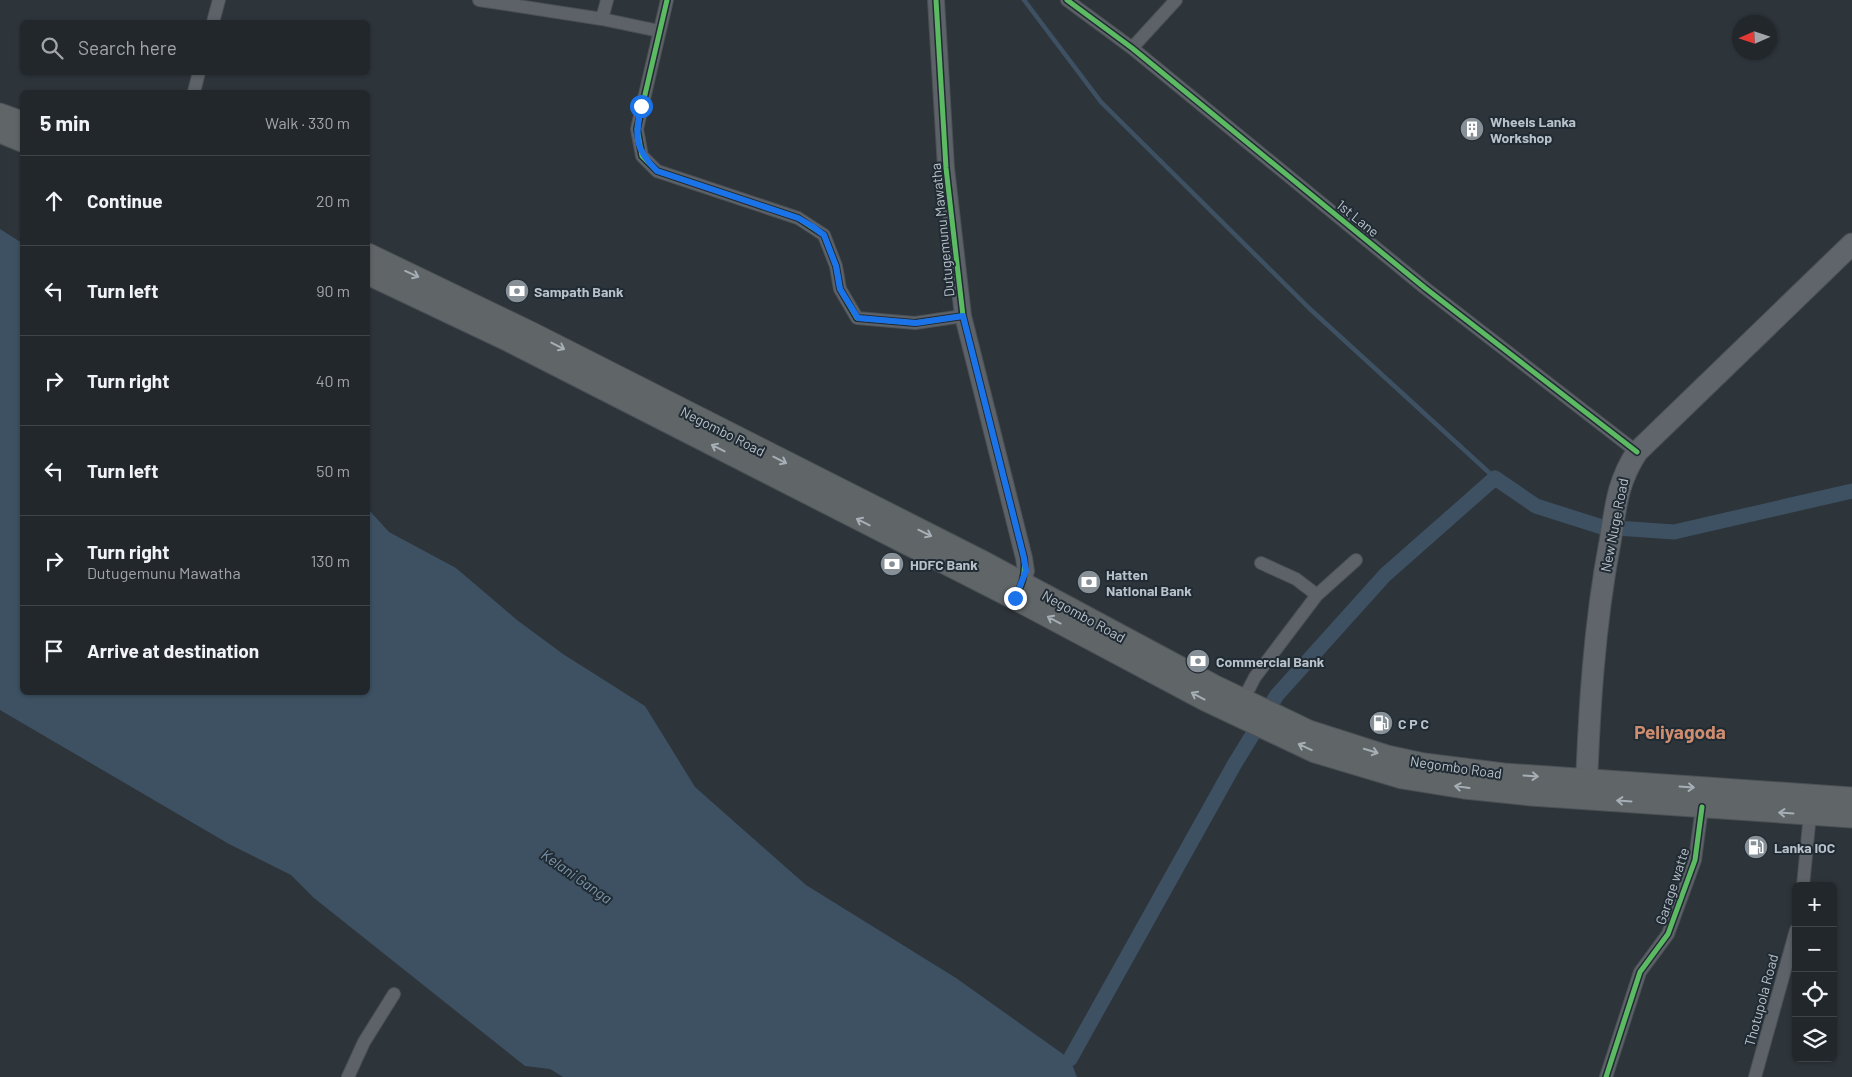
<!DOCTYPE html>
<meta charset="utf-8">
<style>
:root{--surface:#22272c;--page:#2a2f34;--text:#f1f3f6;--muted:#a2a5a9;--line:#3f4448}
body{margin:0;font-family:Barlow,sans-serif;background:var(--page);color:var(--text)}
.controls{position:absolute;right:15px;bottom:15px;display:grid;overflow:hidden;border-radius:8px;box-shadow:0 1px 4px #0004}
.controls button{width:45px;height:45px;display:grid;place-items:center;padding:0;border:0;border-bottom:1px solid var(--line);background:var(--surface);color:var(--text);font:25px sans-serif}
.compass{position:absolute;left:1732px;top:15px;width:45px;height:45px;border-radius:50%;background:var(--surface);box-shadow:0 1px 4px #0004;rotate:267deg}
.stop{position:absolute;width:15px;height:15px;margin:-11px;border:4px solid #1a73e8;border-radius:50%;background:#fff}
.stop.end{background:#1a73e8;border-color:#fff;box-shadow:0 1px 5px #0008}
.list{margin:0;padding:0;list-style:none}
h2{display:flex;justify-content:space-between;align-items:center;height:65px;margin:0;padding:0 20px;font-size:21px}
h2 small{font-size:16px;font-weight:400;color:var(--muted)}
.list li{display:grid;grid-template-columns:32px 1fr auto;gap:15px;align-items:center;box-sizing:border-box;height:90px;padding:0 20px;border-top:1px solid var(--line)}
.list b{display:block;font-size:19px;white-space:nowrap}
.list p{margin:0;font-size:16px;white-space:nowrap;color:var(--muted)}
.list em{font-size:16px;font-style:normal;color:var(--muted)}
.icon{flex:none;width:28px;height:28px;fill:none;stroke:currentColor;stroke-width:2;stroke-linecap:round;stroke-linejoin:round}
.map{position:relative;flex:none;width:1852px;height:1077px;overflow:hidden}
.search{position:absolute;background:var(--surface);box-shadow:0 1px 4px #0004;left:20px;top:20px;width:350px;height:55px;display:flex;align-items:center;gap:12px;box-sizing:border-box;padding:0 18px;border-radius:8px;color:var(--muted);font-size:19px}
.panel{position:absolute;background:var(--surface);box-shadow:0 1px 4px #0004;left:20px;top:90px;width:350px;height:605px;border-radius:8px}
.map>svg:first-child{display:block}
</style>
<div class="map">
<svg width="1852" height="1077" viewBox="0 0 1852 1077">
<rect width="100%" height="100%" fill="#2d343a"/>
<path fill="#3d5162" d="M 0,229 L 22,243 L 22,692 L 368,692 L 368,509 L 389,532 L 456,568 L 517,620 L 563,654 L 645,706 L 695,787 L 806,885 L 956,978 L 1070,1059 L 1077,1077 L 563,1077 L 550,1069 L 525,1066 L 314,898 L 291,875 L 229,844 L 0,710 Z"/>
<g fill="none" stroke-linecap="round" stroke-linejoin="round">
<path stroke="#3d5162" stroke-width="4.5" d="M 1024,0 L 1101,102 L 1310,309 L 1495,478"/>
<path stroke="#3d5162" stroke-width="15" d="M 1070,1059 L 1234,765 L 1277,695 L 1385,575 L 1495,478 L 1536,506 L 1602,527 L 1674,532 L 1852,491"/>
<g stroke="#4b5054" stroke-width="14">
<path id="minor" d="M 479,0 L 602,19 L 659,31
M 667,0 L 637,129 L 642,156 L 657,171 L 798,218 L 824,235 L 836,266 L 840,289 L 857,318 L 915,323 L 963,316
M 1067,0 L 1132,48 L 1425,288 L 1637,452
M 602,19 L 607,0
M 213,22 L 219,0
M 1132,48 L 1176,0
M 194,92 L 199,72
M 1261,563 L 1296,579 L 1317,595
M 1243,700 L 1255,677 L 1317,595 L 1356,560
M 1803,886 L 1810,814
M 348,1077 L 364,1042 L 394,994
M 1606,1077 L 1640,972 L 1668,934 L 1695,860 L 1702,807
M 1755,1077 L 1796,930"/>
</g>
<g stroke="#4b5054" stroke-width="18">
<path id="tertiary" d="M 936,0 L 946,168 L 963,316 L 1024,558 L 1026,571 L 1018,592"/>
</g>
<g stroke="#4b5156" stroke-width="23">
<path id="primary" d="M 1586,798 C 1589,712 1594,626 1610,542 C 1616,506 1617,483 1637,452 L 1852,244"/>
</g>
<g stroke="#4a5055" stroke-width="23">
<path id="trunk" d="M 0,114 L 22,122
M 0,132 L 22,141
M 368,254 L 532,333 L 980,560 L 1213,685 L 1309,731 L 1387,756 L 1424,764 L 1504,774 L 1852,798
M 368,274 L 505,339 L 1015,599 L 1205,700 L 1315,752 L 1402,778 L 1464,788 L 1531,795 L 1852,817"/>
</g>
<use href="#minor" stroke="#5d6268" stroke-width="12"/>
<use href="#tertiary" stroke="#5d6268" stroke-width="16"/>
<use href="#primary" stroke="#5f656a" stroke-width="21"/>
<use href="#trunk" stroke="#606568" stroke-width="21"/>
<g stroke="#212b34" stroke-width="8">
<path id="cycleway" d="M 667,0 L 637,129 L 642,156 L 657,171 L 798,218 L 824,235 L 836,266 L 840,289 L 857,318 L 915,323 L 963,316
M 936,0 L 946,168 L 963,316 L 1024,558 C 1026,574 1022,584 1015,599
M 1067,0 L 1132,48 L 1425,288 L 1637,452
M 1606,1077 L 1640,972 L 1668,934 L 1695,860 L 1702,807"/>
</g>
<use href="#cycleway" stroke="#5cba63" stroke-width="5"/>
</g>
<defs><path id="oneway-shaft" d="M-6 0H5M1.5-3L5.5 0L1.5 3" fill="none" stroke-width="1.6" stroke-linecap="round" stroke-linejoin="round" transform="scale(1.25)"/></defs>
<g stroke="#a6afb6">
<use href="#oneway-shaft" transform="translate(412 274) rotate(24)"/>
<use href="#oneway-shaft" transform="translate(558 346) rotate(27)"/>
<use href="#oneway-shaft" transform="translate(718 448) rotate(-153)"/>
<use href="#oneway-shaft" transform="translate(780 460) rotate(27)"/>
<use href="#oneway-shaft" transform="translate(863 522) rotate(-153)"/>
<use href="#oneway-shaft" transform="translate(925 533) rotate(26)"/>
<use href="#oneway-shaft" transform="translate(1054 620) rotate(-152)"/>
<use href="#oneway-shaft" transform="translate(1198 696) rotate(-152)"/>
<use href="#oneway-shaft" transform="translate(1305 747) rotate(-155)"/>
<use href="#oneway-shaft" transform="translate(1371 751) rotate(17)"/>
<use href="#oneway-shaft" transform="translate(1531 776) rotate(4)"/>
<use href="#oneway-shaft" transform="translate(1462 787) rotate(-172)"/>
<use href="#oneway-shaft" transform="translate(1687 787) rotate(4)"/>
<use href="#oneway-shaft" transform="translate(1624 801) rotate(-176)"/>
<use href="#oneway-shaft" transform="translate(1786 813) rotate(-176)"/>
</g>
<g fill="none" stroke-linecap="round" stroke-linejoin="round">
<path stroke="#1a73e8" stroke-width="6" d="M 641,106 C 635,137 634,148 657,171 L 798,218 L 812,226 L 824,235 L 836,266 L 840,289 L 858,318 L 916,323 L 963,316 L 1024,558 L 1026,571 L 1015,598"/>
</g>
<defs>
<g id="building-disc" transform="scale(1.25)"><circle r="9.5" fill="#879097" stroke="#212b34"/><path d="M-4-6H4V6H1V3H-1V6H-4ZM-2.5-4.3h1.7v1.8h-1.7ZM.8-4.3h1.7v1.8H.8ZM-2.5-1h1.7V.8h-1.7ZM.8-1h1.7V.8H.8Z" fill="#fff"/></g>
<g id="bank-disc" transform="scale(1.25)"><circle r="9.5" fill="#879097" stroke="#212b34"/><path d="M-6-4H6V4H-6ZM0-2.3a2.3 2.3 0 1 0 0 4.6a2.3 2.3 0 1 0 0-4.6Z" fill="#fff"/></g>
<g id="fuel-disc" transform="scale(1.25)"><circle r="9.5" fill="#879097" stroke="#212b34"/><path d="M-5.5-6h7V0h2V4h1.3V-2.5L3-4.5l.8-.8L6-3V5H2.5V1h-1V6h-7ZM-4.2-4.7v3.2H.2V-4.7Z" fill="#fff"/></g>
</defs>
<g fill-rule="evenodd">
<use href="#building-disc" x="1472" y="129"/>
<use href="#bank-disc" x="517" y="291"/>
<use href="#bank-disc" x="892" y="564"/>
<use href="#bank-disc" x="1089" y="582"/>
<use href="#bank-disc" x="1198" y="661"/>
<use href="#fuel-disc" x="1381" y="723"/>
<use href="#fuel-disc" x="1756" y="847"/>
</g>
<g text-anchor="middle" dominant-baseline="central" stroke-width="4" stroke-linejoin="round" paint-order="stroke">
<g font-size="14" font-weight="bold" fill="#b8c1c9" stroke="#212b34" text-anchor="start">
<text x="1490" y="121">Wheels Lanka<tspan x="1490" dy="16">Workshop</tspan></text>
<text x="534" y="291">Sampath Bank</text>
<text x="910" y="564">HDFC Bank</text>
<text x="1106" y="574">Hatten<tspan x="1106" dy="16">National Bank</tspan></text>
<text x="1216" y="661">Commercial Bank</text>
<text x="1398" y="723">C P C</text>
<text x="1774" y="847">Lanka IOC</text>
</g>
<g font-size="14" fill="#b8c1c9" stroke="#212b34">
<text transform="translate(1358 218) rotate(39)">1st Lane</text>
<text transform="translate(942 230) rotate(-96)">Dutugemunu Mawatha</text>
<text transform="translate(723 431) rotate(27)">Negombo Road</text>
<text transform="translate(1614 525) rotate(-79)">New Nuge Road</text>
<text transform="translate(1084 616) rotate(29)">Negombo Road</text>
<text transform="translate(1456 767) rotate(8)">Negombo Road</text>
<text transform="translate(1672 886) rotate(-72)">Garage watte</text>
<text transform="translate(1761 1000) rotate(-75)">Thotupola Road</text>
</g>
<g font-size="15" font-style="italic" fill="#7b95aa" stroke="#212b34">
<text transform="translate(577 876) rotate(35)">Kelani Ganga</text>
</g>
<g font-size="19" font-weight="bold" fill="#ce8d6f" stroke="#212b34">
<text x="1680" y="731">Peliyagoda</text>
</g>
</g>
</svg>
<div class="controls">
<button>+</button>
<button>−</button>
<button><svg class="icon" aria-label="locate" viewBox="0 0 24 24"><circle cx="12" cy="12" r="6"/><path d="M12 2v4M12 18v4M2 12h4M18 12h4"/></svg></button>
<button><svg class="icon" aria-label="layers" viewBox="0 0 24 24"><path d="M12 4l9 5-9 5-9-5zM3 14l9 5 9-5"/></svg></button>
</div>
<svg class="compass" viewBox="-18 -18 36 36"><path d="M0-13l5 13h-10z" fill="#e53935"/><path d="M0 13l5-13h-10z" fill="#a2a5a9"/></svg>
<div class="stop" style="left:641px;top:106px"></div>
<div class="stop end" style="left:1015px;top:598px"></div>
<div class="search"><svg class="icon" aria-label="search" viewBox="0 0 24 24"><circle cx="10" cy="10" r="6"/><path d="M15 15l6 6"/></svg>Search here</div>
<section class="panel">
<h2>5 min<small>Walk · 330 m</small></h2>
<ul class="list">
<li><svg class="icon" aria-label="ahead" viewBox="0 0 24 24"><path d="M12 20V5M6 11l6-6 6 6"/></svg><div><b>Continue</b></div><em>20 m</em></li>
<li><svg class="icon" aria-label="left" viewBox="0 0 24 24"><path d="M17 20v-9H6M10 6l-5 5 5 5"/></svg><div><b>Turn left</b></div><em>90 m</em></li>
<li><svg class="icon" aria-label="right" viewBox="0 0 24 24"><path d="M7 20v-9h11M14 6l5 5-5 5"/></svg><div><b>Turn right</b></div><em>40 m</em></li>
<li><svg class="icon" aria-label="left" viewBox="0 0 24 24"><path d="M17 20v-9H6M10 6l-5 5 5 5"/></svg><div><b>Turn left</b></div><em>50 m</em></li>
<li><svg class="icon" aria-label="right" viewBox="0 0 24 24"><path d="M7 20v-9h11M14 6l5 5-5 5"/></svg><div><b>Turn right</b><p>Dutugemunu Mawatha</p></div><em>130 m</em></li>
<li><svg class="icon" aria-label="arrive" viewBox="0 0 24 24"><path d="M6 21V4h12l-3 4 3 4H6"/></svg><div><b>Arrive at destination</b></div></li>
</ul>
</section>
</div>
